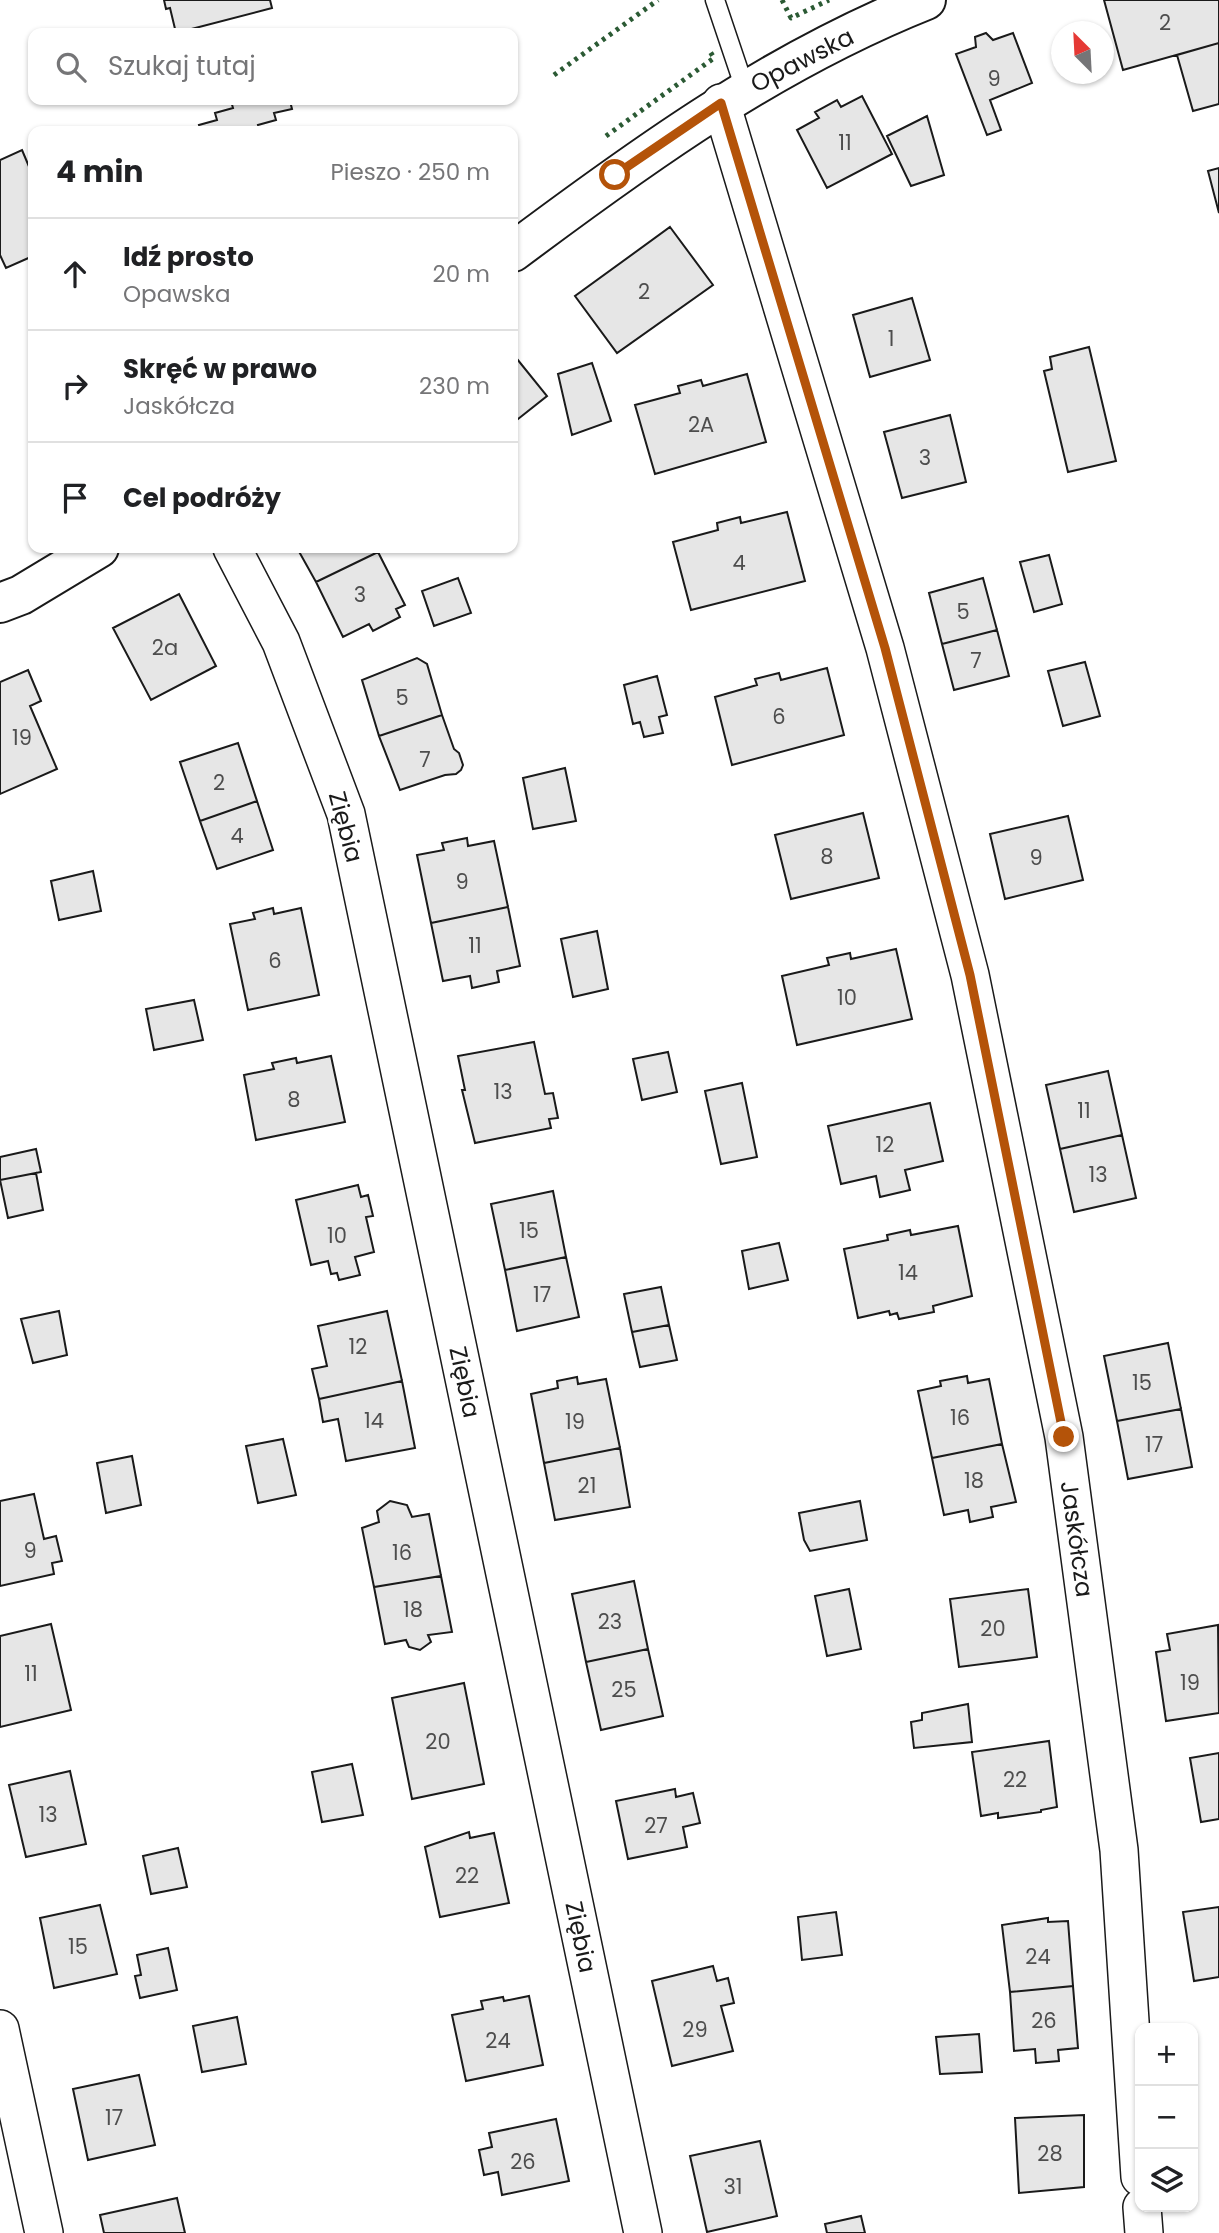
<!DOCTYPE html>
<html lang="pl">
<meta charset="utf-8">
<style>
:root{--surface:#fff;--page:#f6f6f6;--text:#202124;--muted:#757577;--line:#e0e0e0}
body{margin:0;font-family:Poppins,sans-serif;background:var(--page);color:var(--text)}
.controls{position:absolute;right:21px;bottom:21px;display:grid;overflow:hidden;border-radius:14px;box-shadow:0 2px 5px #0004}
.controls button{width:63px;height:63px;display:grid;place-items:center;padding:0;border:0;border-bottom:2px solid var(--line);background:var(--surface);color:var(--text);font:35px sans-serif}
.compass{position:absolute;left:1051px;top:21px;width:63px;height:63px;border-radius:50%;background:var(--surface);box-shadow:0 2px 5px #0004;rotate:336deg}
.stop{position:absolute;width:21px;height:21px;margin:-16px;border:5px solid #b45309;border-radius:50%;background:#fff}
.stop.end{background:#b45309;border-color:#fff;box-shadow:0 2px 7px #0008}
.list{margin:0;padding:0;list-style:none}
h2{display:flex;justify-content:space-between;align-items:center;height:91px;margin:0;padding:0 28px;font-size:30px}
h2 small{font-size:23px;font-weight:400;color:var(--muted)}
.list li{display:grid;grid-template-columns:46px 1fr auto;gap:21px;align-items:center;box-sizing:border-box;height:112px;padding:0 28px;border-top:2px solid var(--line)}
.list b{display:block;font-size:26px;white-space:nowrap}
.list p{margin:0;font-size:23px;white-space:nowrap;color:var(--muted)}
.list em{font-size:23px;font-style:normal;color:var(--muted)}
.icon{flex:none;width:38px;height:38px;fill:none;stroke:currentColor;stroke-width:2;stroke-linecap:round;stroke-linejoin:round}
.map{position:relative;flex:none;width:1219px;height:2233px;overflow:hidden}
.search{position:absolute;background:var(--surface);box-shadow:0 2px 5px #0004;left:28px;top:28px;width:490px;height:77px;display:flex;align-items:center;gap:18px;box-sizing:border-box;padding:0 24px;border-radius:14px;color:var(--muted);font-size:26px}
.panel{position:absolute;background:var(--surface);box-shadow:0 2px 5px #0004;left:28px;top:126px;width:490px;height:427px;border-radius:14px}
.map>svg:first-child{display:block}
</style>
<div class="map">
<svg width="1219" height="2233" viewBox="0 0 1219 2233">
<rect width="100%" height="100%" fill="#fff"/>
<path fill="#e6e6e6" stroke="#1a1a1a" stroke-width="2" d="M 164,0 L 270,0 L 272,8 L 176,33 L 170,8 L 166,9 Z
M 1104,0 L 1219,0 L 1219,43 L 1123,70 Z
M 986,33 L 993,40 L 1013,33 L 1032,83 L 990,100 L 1001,130 L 987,135 L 956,54 L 976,47 L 975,37 Z
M 1219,43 L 1219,104 L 1193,111 L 1177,55 Z
M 862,96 L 892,154 L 827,188 L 797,130 L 819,118 L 815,112 L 837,100 L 841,107 Z
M 296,100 L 290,101 L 292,109 L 274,113 L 276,120 L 258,125 L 260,131 L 201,131 L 199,125 L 217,120 L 215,113 L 233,108 L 231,101 Z
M 927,116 L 944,175 L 911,186 L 887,136 Z
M 22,150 L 33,176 L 33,256 L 6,268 L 0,255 L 0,160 Z
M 1219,168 L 1219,213 L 1208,171 Z
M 670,227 L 713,285 L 617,353 L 575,296 Z
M 912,298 L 930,360 L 870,377 L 853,315 Z
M 1089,347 L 1116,461 L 1068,472 L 1044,371 L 1052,369 L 1050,357 Z
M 513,354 L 547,396 L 513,423 Z
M 592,363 L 611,421 L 572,435 L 558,374 Z
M 747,374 L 766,442 L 655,474 L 635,405 L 680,393 L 678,386 L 701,380 L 703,386 Z
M 950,415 L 966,482 L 902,498 L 884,432 Z
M 787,512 L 805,581 L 691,610 L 673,542 L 718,530 L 717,523 L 740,517 L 741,523 Z
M 297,548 L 377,548 L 378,552 L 316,582 Z
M 378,552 L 405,605 L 396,609 L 400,617 L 373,631 L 369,624 L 343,637 L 316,582 Z
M 1049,555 L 1062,604 L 1034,612 L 1020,562 Z
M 458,578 L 471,613 L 434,626 L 422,591 Z
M 983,578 L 997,630 L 942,644 L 929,593 Z
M 179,594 L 216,666 L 151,700 L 113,628 Z
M 997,630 L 1009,676 L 954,690 L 942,644 Z
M 417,658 L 427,664 L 442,715 L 379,736 L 362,680 Z
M 1085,662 L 1100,716 L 1063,726 L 1048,671 Z
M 827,668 L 844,735 L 732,765 L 715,697 L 757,685 L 755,679 L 779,673 L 781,680 Z
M 28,670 L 41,701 L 30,706 L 57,769 L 0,794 L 0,682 Z
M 657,676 L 667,715 L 659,717 L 663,733 L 644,737 L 640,722 L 633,724 L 624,685 Z
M 442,715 L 454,749 L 459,753 L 463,765 L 461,770 L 456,774 L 445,775 L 400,790 L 379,736 Z
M 238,743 L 257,801 L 200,821 L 180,762 Z
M 565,768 L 576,821 L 533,829 L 523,778 Z
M 257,801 L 273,850 L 217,869 L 200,821 Z
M 863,813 L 879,878 L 791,899 L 775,835 Z
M 1068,816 L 1083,880 L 1005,899 L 990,834 Z
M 467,838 L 468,846 L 494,841 L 508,907 L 431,923 L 417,855 L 444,850 L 442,843 Z
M 93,871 L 101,911 L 59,920 L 51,881 Z
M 508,907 L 520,966 L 497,971 L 499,982 L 472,988 L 470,976 L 443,981 L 431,923 Z
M 273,908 L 274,914 L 301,908 L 319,995 L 248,1010 L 230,924 L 255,919 L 253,913 Z
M 597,931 L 608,989 L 573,997 L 561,939 Z
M 896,949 L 912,1019 L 797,1045 L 782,976 L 829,965 L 827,958 L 850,953 L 851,959 Z
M 194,1000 L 203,1040 L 154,1050 L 146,1009 Z
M 534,1042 L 545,1094 L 553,1093 L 558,1118 L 549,1119 L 551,1128 L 475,1143 L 462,1090 L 465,1090 L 458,1056 Z
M 668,1052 L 677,1092 L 642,1100 L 633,1059 Z
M 331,1056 L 345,1122 L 256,1140 L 244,1075 L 274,1069 L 272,1063 L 296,1058 L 297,1063 Z
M 1108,1071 L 1122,1135 L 1060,1149 L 1046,1085 Z
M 742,1083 L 757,1157 L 721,1164 L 705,1091 Z
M 930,1103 L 943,1161 L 905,1170 L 910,1190 L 880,1197 L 876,1176 L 841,1184 L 828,1126 Z
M 1122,1135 L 1136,1198 L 1074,1212 L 1060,1149 Z
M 36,1149 L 41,1172 L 0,1180 L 0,1157 Z
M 36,1173 L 43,1210 L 8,1218 L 0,1180 Z
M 358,1185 L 361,1197 L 368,1195 L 373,1216 L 366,1217 L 374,1252 L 355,1257 L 360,1275 L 339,1280 L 337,1273 L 331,1274 L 328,1261 L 311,1265 L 296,1200 Z
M 553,1191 L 566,1257 L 505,1270 L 491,1204 Z
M 958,1226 L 972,1296 L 933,1306 L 934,1312 L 899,1319 L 897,1313 L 890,1315 L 889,1311 L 858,1318 L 844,1249 L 888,1240 L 887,1235 L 910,1230 L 911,1235 Z
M 779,1243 L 788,1280 L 749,1289 L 742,1251 Z
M 566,1257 L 579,1317 L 517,1331 L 505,1270 Z
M 661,1287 L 669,1325 L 632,1332 L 624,1294 Z
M 59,1311 L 67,1355 L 33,1363 L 21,1319 Z
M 387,1311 L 402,1381 L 319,1399 L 312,1369 L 327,1366 L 318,1326 Z
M 669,1325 L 677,1360 L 640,1367 L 632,1332 Z
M 1168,1343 L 1181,1409 L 1117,1421 L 1104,1356 Z
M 967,1376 L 968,1383 L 989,1379 L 1002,1444 L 932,1458 L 918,1391 L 941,1386 L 940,1381 Z
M 577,1377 L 578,1384 L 606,1379 L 620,1448 L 544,1463 L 531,1394 L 558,1388 L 557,1381 Z
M 402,1381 L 415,1448 L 346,1461 L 338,1419 L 323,1422 L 319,1399 Z
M 1181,1409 L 1192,1467 L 1128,1479 L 1117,1421 Z
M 283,1439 L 296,1495 L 258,1503 L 246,1446 Z
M 1002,1444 L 1016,1502 L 991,1507 L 993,1517 L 970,1522 L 968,1510 L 944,1515 L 932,1458 Z
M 620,1448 L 630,1507 L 555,1520 L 544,1463 Z
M 132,1456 L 141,1505 L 106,1513 L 97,1463 Z
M 34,1494 L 44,1539 L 56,1536 L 62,1561 L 52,1563 L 54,1574 L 0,1586 L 0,1501 Z
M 390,1501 L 407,1505 L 412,1517 L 429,1514 L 441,1576 L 374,1587 L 362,1528 L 379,1522 L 377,1511 Z
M 860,1501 L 867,1540 L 810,1551 L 804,1540 L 799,1513 Z
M 441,1576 L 452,1632 L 428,1635 L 431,1642 L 420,1650 L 409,1647 L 406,1640 L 385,1644 L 374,1587 Z
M 634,1581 L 648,1649 L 586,1662 L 572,1594 Z
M 849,1589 L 861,1649 L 827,1656 L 815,1596 Z
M 1028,1589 L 1037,1657 L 959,1667 L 950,1599 Z
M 51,1624 L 71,1710 L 0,1727 L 0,1636 Z
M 1218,1625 L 1219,1713 L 1166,1721 L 1156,1652 L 1170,1650 L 1167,1634 Z
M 648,1649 L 663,1716 L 601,1730 L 586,1662 Z
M 464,1683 L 484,1784 L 412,1799 L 392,1698 Z
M 968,1704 L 972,1742 L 914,1748 L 911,1722 L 922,1720 L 922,1713 Z
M 1049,1741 L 1057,1807 L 1041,1810 L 1041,1812 L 998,1818 L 998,1813 L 981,1816 L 972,1752 Z
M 1219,1753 L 1219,1819 L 1201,1822 L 1190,1758 Z
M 352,1764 L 363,1815 L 322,1822 L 312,1772 Z
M 70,1771 L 86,1844 L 26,1857 L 9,1785 Z
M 675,1789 L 676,1797 L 693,1793 L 700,1823 L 683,1827 L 687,1847 L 628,1859 L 616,1801 Z
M 469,1832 L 470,1838 L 494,1833 L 509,1903 L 440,1917 L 425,1847 Z
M 178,1848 L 187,1887 L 151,1894 L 143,1856 Z
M 100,1905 L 117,1974 L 54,1988 L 40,1918 Z
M 1219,1907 L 1219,1977 L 1194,1981 L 1183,1912 Z
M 836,1912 L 842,1955 L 802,1960 L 798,1917 Z
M 1048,1918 L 1048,1922 L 1068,1921 L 1073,1986 L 1010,1992 L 1002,1925 Z
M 168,1948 L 177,1990 L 140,1998 L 135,1976 L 141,1975 L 137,1955 Z
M 713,1966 L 717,1981 L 728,1978 L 734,2003 L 721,2006 L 733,2051 L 672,2066 L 652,1981 Z
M 1073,1986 L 1078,2048 L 1058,2050 L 1059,2061 L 1036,2063 L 1035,2049 L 1014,2051 L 1010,1992 Z
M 529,1996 L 543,2065 L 466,2081 L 452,2015 L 483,2009 L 481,2001 L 503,1997 L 504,2001 Z
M 237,2017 L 246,2064 L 202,2072 L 193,2026 Z
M 979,2034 L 982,2072 L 940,2074 L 936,2037 Z
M 139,2075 L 155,2145 L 88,2160 L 73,2089 Z
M 1084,2115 L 1084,2187 L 1019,2193 L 1015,2118 Z
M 556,2119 L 569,2181 L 502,2195 L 498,2172 L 484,2175 L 479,2150 L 492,2147 L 489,2133 Z
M 760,2141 L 777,2216 L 707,2232 L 690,2156 Z
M 177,2198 L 185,2233 L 104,2233 L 100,2215 Z
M 861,2216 L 865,2233 L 827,2233 L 825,2224 Z"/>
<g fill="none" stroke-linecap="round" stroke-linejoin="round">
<g stroke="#1a1a1a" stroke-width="21">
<path id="lane" d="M 715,0 L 745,89"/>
</g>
<g stroke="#1a1a1a" stroke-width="40">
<path id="street" d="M 721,103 L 885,648 L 970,975 L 1064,1437 L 1119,1850 L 1140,2177
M 232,548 L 281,642 L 346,814 L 643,2233
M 0,2029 L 44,2233
M 1142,2207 L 1144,2233"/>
</g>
<g stroke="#1a1a1a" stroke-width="42">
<path id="secondary" d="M 513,252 C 644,154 773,61 926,0
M 0,603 L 21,595 L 99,548"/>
</g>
<use href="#lane" stroke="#fff" stroke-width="18"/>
<use href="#street" stroke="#fff" stroke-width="37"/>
<use href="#secondary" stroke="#fff" stroke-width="38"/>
<path stroke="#2b5a34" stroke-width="5" stroke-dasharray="3.5 5" stroke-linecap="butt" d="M 782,0 L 791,18 L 829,0
M 554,75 L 658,0
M 606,136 L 714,58 L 709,50"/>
</g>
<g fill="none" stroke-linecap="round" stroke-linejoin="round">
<path stroke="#b45309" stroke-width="9" d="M 615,175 L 721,103 L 885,648 L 970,975 L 1064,1437"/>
</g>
<g text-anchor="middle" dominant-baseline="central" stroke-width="5" stroke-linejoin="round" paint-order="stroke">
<g font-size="21" fill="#4d4d4d">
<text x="1165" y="22">2</text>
<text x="994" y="78">9</text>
<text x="845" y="142">11</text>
<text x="644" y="291">2</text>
<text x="891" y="338">1</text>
<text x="701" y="424">2A</text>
<text x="925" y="457">3</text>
<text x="739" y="562">4</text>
<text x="360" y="594">3</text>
<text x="963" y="611">5</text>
<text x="165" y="647">2a</text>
<text x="976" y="660">7</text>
<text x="402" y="697">5</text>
<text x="779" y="716">6</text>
<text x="22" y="737">19</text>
<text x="425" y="759">7</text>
<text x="219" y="782">2</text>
<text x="237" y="835">4</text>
<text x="827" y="856">8</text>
<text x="1036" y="857">9</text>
<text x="462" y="881">9</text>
<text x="475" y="945">11</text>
<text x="275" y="960">6</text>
<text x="847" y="997">10</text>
<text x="503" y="1091">13</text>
<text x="294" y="1099">8</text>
<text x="1084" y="1110">11</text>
<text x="885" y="1144">12</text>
<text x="1098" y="1174">13</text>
<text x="529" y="1230">15</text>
<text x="337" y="1235">10</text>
<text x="908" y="1272">14</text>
<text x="542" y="1294">17</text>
<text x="358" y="1346">12</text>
<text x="1142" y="1382">15</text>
<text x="960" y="1417">16</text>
<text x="374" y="1420">14</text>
<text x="575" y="1421">19</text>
<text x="1154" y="1444">17</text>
<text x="974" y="1480">18</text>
<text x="587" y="1485">21</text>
<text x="30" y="1550">9</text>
<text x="402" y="1552">16</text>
<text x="413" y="1609">18</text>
<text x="610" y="1621">23</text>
<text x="993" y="1628">20</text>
<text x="31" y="1673">11</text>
<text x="1190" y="1682">19</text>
<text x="624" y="1689">25</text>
<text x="438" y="1741">20</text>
<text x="1015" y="1779">22</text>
<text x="48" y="1814">13</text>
<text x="656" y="1825">27</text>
<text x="467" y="1875">22</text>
<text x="78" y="1946">15</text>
<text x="1038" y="1956">24</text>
<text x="1044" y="2020">26</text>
<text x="695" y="2029">29</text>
<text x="498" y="2040">24</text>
<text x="114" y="2117">17</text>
<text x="1050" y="2153">28</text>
<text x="523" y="2161">26</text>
<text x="733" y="2186">31</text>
</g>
<g font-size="24" fill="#1a1a1a" stroke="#fff">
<text transform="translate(802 60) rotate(-27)">Opawska</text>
<text transform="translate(346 827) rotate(75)">Ziębia</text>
<text transform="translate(465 1382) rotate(78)">Ziębia</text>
<text transform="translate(1077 1539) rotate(82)">Jaskółcza</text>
<text transform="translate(581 1937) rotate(78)">Ziębia</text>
</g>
</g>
</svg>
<div class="controls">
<button>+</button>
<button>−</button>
<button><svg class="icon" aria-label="layers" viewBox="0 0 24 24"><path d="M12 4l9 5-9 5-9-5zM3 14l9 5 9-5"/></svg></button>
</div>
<svg class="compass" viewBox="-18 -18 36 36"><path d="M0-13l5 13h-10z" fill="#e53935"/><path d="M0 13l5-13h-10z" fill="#757577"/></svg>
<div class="stop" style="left:615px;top:175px"></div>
<div class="stop end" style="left:1064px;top:1437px"></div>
<div class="search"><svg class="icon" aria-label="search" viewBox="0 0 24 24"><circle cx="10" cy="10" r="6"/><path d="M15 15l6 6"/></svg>Szukaj tutaj</div>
<section class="panel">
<h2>4 min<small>Pieszo · 250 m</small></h2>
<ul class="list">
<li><svg class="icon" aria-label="ahead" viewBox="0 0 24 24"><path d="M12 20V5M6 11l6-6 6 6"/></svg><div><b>Idź prosto</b><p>Opawska</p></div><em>20 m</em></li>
<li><svg class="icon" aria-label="right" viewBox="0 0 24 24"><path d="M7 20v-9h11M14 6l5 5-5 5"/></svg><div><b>Skręć w prawo</b><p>Jaskółcza</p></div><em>230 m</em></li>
<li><svg class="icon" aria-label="arrive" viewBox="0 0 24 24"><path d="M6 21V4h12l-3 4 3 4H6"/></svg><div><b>Cel podróży</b></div></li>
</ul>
</section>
</div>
